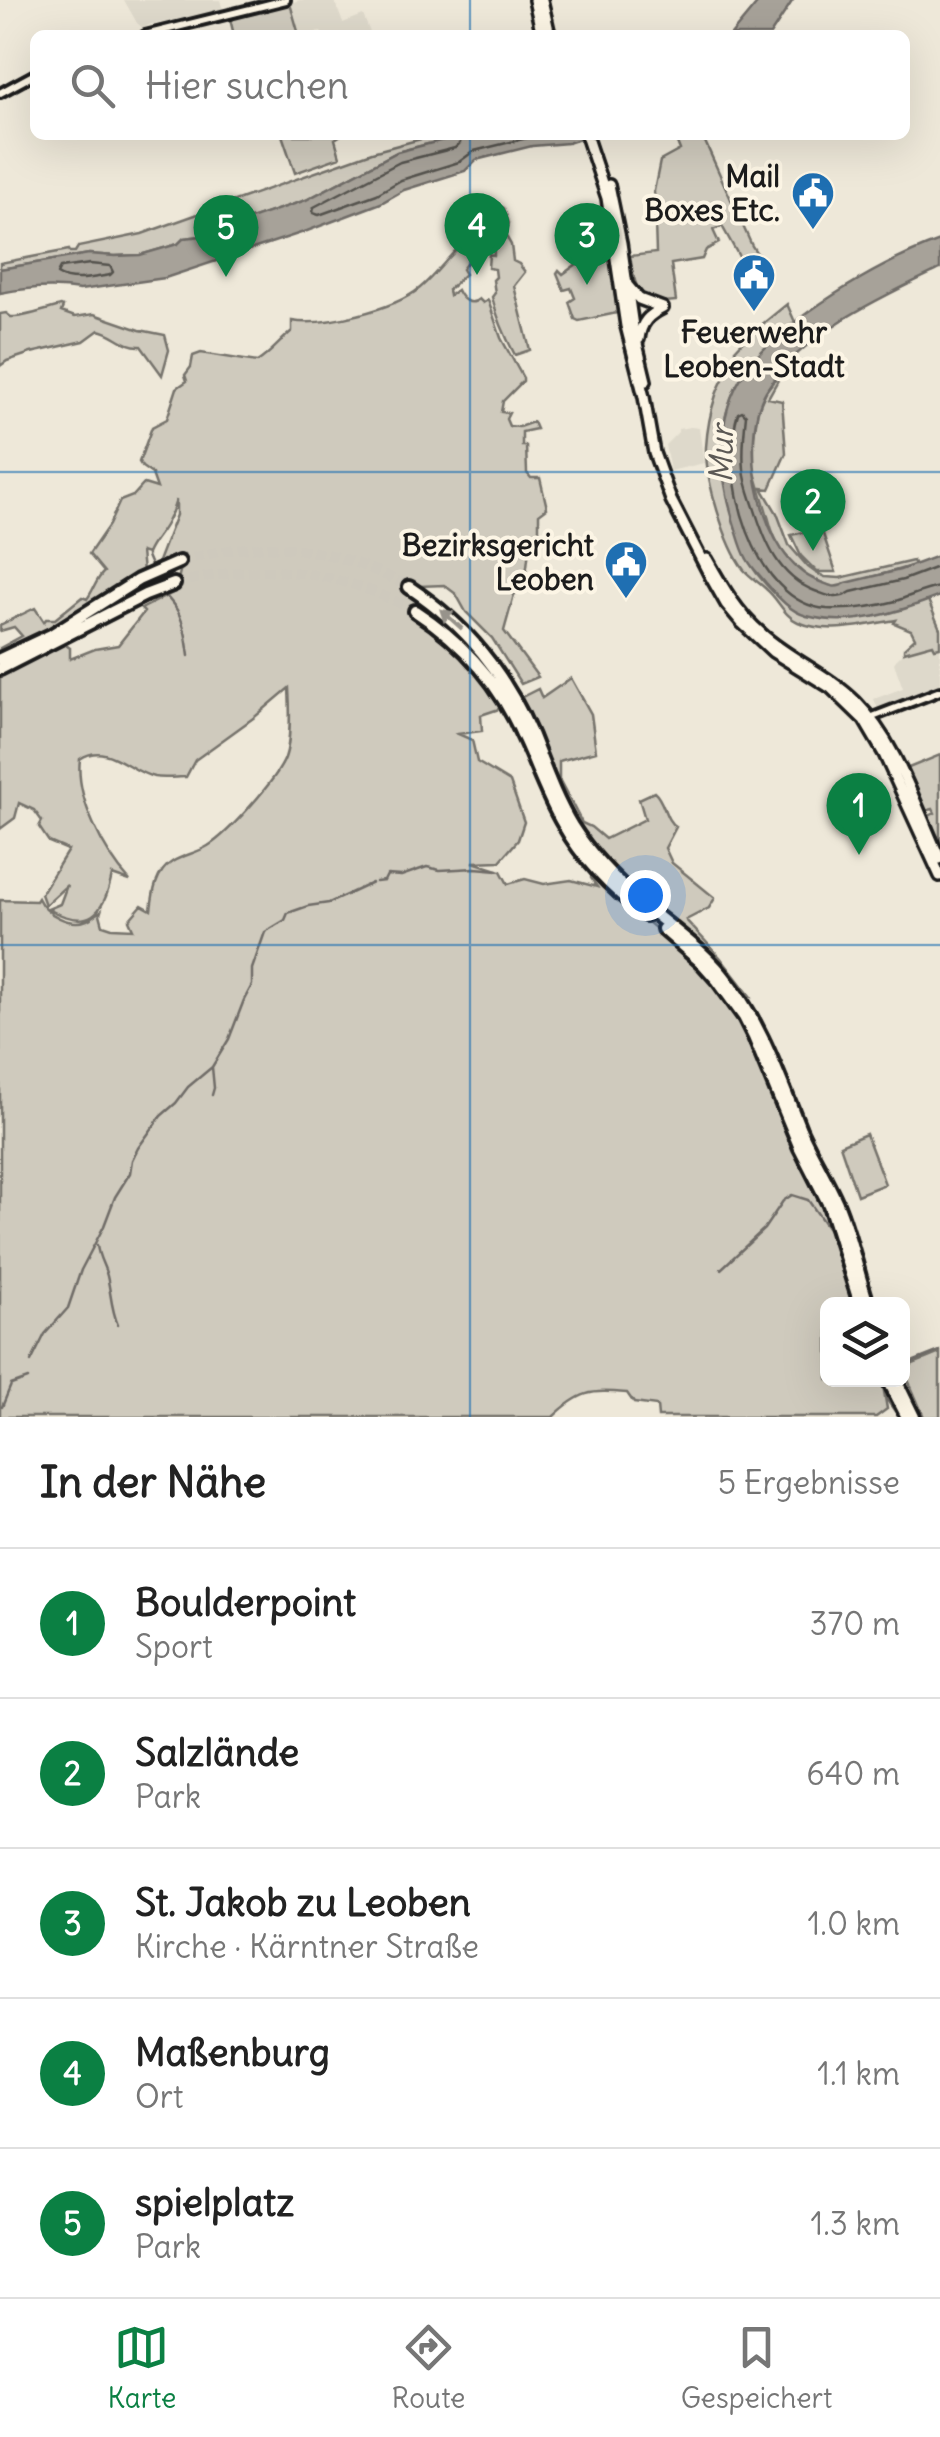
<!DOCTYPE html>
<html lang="de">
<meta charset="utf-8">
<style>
:root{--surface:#fff;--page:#f2f2f2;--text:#222;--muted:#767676;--line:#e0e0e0;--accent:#0b8043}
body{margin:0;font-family:Delius,sans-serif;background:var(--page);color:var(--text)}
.controls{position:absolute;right:30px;bottom:30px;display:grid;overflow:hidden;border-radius:15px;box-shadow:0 10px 40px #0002}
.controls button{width:90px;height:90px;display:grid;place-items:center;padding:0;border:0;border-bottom:2px solid var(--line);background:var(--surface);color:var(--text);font:50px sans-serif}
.you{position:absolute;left:645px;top:895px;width:35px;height:35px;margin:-25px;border:8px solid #fff;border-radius:50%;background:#1a73e8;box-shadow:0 0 0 15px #1a73e833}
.badge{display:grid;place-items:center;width:65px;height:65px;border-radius:50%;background:var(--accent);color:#fff;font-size:32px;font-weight:700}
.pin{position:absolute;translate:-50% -82px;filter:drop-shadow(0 2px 5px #0008)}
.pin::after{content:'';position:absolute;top:52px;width:35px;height:30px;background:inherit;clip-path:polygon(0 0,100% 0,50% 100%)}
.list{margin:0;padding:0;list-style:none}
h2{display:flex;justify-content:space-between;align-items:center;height:130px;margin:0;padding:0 40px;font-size:42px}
h2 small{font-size:32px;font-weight:400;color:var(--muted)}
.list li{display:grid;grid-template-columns:65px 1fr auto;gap:30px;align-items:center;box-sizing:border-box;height:150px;padding:0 40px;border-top:2px solid var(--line)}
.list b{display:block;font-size:38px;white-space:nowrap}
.list p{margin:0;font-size:32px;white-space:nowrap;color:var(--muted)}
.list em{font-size:32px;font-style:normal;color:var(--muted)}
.icon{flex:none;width:55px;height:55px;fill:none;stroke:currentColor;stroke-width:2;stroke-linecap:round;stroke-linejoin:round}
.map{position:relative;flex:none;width:940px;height:1417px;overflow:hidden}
.search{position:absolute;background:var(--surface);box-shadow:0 10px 40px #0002;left:30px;right:30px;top:30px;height:110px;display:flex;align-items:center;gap:25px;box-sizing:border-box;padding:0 35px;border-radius:15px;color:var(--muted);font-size:38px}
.sheet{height:880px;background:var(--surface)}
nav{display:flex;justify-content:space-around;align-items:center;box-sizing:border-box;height:140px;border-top:2px solid var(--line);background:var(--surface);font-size:28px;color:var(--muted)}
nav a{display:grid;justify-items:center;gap:5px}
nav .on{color:var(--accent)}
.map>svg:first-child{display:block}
</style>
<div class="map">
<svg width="940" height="1417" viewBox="0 0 940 1417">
<rect width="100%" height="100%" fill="#eee8d9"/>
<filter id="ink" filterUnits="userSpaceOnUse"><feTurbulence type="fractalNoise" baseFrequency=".01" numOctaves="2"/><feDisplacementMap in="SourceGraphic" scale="20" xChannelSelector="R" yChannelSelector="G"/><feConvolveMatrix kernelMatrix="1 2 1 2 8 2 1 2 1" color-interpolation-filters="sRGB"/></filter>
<g filter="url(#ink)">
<path fill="#ded9cb" d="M 124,0 L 220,0 L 223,10 L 172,22 L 151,24 L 143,28 L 137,23 Z
M 300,0 L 334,0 L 343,23 L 363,15 L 371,35 L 323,35 L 321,32 L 299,35 L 290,3 Z
M 691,427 L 699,428 L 704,463 L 670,471 L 665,445 L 678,432 L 678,429 Z
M 933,644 L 935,648 L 940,647 L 940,686 L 878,709 L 874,699 L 903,688 L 894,663 L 896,660 L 904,652 Z"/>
<path fill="#cfcabd" stroke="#76736c" stroke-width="2.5" d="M 289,0 L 299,35 L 234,35 L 229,15 Z
M 282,135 L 341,135 L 335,139 L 340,157 L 295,173 Z
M 436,135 L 463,135 L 397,152 L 306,200 L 221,229 L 215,229 L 202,236 L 184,238 L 178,244 L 140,255 L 115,256 L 89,254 L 0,269 L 0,263 L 69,250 L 70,252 L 75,252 L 78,247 L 142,234 L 372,152 Z
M 674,135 L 702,135 L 752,246 L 762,261 L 747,271 L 722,226 L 713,230 L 719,243 L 706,250 L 702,259 L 671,264 L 676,301 C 638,306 635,288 630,256 L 656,253 L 654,191 L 660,161 L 680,150 Z
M 495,203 L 504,208 L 509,223 L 506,236 L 511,245 L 513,261 L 519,264 L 525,272 L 514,286 L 530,350 L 515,355 C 505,336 497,318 492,297 L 495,293 L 493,280 L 496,277 L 495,269 L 488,268 L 489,254 L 494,255 L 493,222 C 478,227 481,237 474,248 L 477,250 L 462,269 L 465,274 L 448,290 L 449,296 L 457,290 C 461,299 470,307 479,299 L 483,303 L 488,300 L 501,338 L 523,378 L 523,381 L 503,401 L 501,412 L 509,413 L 506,419 L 509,426 L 519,427 L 533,422 L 536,429 L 522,432 L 522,446 L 526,446 L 527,473 L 531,478 L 540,478 L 547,508 L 539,514 L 539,531 L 541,537 L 533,539 L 529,549 L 525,584 L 514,595 L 504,631 L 538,677 L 521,684 L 492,638 L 466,612 L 456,594 L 444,585 L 419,586 L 410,581 L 404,590 L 419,600 L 411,611 C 451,644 473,664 502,708 L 481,715 L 482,731 L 458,734 L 472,740 L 477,762 L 510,782 L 524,822 L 518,840 L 500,861 L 473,862 L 501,871 L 508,884 L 525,879 L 544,884 L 571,880 L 597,887 L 591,878 L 593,874 L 708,974 L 741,1019 L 819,1190 L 858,1304 L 828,1304 L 828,1380 L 882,1380 L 887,1409 L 876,1417 L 658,1417 L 657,1406 L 634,1403 L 627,1393 C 590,1390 580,1391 553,1417 L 0,1417 L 0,900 L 36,901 L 38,898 C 45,914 70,927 87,920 C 92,918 97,914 101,911 L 100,914 L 103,925 L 112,928 L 133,929 L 129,920 L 142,905 L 151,910 C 153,892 156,872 172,862 C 183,855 197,853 208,846 C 228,834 277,779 285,758 C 291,742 290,705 289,688 L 256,716 L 195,760 L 186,777 C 177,777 164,779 154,777 C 128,771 107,741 80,759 C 75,797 104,853 130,881 L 112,875 C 104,915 89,931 48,909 L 60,904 L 67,885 L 45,905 L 41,894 L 68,850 L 49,842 L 39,827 L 42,821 L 34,810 L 19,803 L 15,818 L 0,829 L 0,676 L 63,643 L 70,648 L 70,659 L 95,649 L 118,645 L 144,612 L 141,609 L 175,592 L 184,555 L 177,555 L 157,564 L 176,515 L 176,500 C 174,507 170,517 166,524 C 160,535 152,542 147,554 L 141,552 L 143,572 L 135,579 L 0,656 L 0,648 L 22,636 L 14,627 L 0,631 L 0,625 L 35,608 L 44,622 L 46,619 L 55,619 L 82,597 L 87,599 C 94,590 96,579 104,572 L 89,554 L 109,525 L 120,501 L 133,496 L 144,484 L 157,488 L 152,474 L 142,467 L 139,462 L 152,427 L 167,419 L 177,388 L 187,381 L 185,375 L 191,367 L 193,356 L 201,353 L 257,362 C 271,353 279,342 292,331 L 292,321 C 323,327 395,309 420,288 C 438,273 451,252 470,237 L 463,219 L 476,208 Z
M 604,254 L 607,258 L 611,259 L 617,313 L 579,321 L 575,319 L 569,302 L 575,298 L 571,288 L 564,290 L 557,273 L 559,270 L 563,274 L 577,264 L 588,261 L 587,255 Z
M 787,304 L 795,322 C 770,341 742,368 731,399 C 714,445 724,475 737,520 C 740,532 742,546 747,557 C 756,578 786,607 807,616 L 900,610 L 928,600 L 940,629 L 940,647 L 935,648 L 933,644 L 904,652 L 904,648 L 915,638 L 911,630 L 894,623 L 896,620 C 865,625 829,635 798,622 C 785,617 778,599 767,590 C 760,583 751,578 744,570 C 725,545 705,479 706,447 C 707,431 711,410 716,395 C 721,381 730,367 737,354 L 735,350 L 749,335 Z
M 61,306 L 63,307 L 61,312 L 75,317 L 94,314 L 140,330 L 165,335 L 169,350 L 162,375 L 141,346 C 124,347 115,333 99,330 L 84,341 L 31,353 L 7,361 L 0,366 L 0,314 L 6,313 L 11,317 C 24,318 47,309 61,306 Z
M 776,378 L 778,380 L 768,398 L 782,401 L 786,453 L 770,489 L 762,488 L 777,513 L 789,545 L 808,567 L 816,573 L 825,577 L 840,578 L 913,561 L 915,565 L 834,588 L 806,576 L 780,550 L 772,530 L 754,469 L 754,436 L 758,409 L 766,391 Z
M 821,528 L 836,572 L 817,572 L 801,556 L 791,535 Z
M 571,678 L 591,714 L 596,751 L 559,761 L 559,779 L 582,823 L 591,827 L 605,839 L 645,819 L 639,799 L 654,792 C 665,801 664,820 676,827 L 665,848 L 672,863 L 715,898 L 709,908 L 686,920 L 720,957 L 751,997 L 744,997 C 728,976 713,956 693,938 C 662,911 627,888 600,856 C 561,811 545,752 520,698 L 538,689 L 542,698 Z
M 940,755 L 940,842 L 929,816 L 935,813 L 933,809 L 925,811 L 906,769 Z
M 866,1134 L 885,1184 L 857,1195 L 840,1145 Z
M 940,1353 L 940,1417 L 924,1417 L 903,1368 Z"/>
<path fill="#a7a299" stroke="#6f6c67" stroke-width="2.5" d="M 760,0 L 793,0 L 770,35 L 731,35 Z
M 463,135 L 592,135 L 568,143 L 532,146 L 476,160 L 465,171 L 404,190 L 381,203 L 307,231 L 165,278 L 80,290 C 54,285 25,288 0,293 L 0,269 L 89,254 L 115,256 L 140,255 L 178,244 L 184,238 L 202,236 L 215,229 L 221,229 L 306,200 L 397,152 Z
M 940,241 L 940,269 C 882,297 800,334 766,391 C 737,441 761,560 818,581 C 829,585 835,590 846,583 L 900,570 L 940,555 L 940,596 C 900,612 850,628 807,616 C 790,612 777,596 766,583 C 760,575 752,568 747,559 C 741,549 738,535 734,523 C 719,473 714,415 746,370 C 783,319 881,262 940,241 Z"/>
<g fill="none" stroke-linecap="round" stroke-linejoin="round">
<path stroke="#54524e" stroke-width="2.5" d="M 461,135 L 460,143 L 455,148 L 400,162 L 314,207 L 313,213 L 319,215 L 377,194 L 401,180 L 459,162 L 474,151 L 539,135
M 90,264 L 110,266 L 113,272 L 110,275 C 92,278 71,283 57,274 L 60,268 Z
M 940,566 L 903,580 L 851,592 C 837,601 829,596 815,591 C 778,577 765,542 754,507 C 750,495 745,482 744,469 C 742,451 744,433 746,415 L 742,411 L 738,413 C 719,473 753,604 827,609 C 850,610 874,607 896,601 C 911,596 925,589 940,587"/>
<path stroke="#6f6c67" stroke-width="2.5" d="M 147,556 L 153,570
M 162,591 C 167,598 174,604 178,612 C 185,626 187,641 189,656
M 376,882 L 384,881 L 387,875 L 401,876 L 427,867 L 440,870 L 475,868 L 498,870
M 212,1095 L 214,1088 L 212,1067
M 97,1245 C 98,1257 104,1265 107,1276 C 111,1293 111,1309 118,1325
M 721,1269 L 764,1229 L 783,1201 L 792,1195 L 808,1200 L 832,1234 L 836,1245
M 31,1362 L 45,1334 L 68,1308 L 81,1270 L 104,1226 L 115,1197 L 130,1173 L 132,1160 L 138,1148 L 161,1116 L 176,1103 L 188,1087 L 212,1067 L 229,1039 L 244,1000 L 252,985 L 252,969 L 265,932 L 285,920 L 288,913 L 308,906 L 329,903 L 372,883
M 902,1366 L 940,1351
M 888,1389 L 887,1400 L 899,1417
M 2,1407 L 11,1385 L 28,1379"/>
<path stroke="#cec9bd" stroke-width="10" stroke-dasharray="10 5" stroke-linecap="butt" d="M 179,562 C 264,535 332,546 409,587
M 174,584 C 263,561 334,568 415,611"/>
<g stroke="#1c1c1c" stroke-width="14">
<path id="secondary" d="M 145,35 L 286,0
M 0,93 L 35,74
M 870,718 L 940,691"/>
</g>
<g stroke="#1c1c1c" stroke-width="16">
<path id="primary" d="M 534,0 L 542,35
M 542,0 L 550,35
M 586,135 L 607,198 L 626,326 L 644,397 L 654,453 L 671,500 L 709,574 L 726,604 L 742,623 L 773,652 L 831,688 L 864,720 L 884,754 L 940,876
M 609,185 L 621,243 L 633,327 L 646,381
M 628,286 L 639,299 L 663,308
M 639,339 C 641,322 649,315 663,308
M 707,559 C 722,586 738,614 762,634 C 791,660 828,674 856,702 C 897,743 916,807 940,859"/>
</g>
<g stroke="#1c1c1c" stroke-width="18">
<path id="motorway" d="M 409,587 C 466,625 505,673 532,736 C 544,766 555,798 572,826 C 591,856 616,881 643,904 C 670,927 699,947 722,974 C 760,1020 778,1074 800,1129 C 811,1154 826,1178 837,1203 C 851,1236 857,1271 868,1304
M 415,611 C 463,642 501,685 524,739 C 537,767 547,797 563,824 C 583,860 613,890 646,915
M 0,659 L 51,635 L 138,580 L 179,562
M 0,669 L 145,595 L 174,584
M 663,929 L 702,963 L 718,981 L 744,1017 L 754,1037 L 800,1148 L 829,1205 L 860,1304
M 888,1380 L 907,1417
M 896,1380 L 914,1417"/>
</g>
<use href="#secondary" stroke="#fcf5e5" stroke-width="6"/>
<use href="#primary" stroke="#fcf5e5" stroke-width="9"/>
<use href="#motorway" stroke="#fcf5e5" stroke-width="10"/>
</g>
<defs><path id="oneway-solid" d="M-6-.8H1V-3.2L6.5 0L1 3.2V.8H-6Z" transform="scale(2.5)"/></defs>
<use fill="#97938b" href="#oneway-solid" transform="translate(451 619) rotate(-138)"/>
</g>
<path fill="none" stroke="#1f6fb2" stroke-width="2.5" stroke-opacity="0.55" d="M 470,0 L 470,35M 470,135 L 470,1417M 0,472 L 940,472M 0,945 L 940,945"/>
<defs>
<g id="civic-pin" transform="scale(2.25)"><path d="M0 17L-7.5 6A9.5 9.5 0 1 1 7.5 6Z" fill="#1f6fb2" stroke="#fcf5e5"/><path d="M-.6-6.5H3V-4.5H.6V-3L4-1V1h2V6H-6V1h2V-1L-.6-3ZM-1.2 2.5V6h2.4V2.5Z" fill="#fff"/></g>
</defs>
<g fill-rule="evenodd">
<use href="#civic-pin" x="813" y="193"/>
<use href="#civic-pin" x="754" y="275"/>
<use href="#civic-pin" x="626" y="562"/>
</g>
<g text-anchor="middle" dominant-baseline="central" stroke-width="8" stroke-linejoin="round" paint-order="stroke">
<g font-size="30" font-weight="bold" fill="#1c1c1c" stroke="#fcf5e5" text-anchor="end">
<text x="780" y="176">Mail<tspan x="780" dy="34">Boxes Etc.</tspan></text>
<text x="754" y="332" text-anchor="middle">Feuerwehr<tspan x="754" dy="34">Leoben-Stadt</tspan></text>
<text x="594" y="545">Bezirksgericht<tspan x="594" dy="34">Leoben</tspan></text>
</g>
<g font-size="32" font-style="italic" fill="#5b5854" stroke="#fcf5e5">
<text transform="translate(721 454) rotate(-89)">Mur</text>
</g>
</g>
</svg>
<div class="controls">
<button><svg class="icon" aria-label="layers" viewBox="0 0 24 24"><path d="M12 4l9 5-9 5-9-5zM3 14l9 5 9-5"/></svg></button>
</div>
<div class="you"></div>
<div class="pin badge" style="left:859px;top:855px">1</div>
<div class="pin badge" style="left:813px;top:551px">2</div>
<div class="pin badge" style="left:587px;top:285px">3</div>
<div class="pin badge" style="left:477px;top:275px">4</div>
<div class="pin badge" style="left:226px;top:277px">5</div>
<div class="search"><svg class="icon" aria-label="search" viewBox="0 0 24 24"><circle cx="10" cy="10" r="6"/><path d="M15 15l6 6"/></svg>Hier suchen</div>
</div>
<section class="sheet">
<h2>In der Nähe<small>5 Ergebnisse</small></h2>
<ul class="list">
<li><span class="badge">1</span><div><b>Boulderpoint</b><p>Sport</p></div><em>370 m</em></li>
<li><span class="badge">2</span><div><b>Salzlände</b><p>Park</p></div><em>640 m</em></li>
<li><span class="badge">3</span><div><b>St. Jakob zu Leoben</b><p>Kirche · Kärntner Straße</p></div><em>1.0 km</em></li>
<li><span class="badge">4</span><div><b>Maßenburg</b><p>Ort</p></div><em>1.1 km</em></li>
<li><span class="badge">5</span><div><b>spielplatz</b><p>Park</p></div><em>1.3 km</em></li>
</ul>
</section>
<nav>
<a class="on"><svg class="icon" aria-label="map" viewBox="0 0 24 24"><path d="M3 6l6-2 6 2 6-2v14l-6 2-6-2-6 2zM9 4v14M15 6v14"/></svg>Karte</a>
<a><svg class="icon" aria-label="directions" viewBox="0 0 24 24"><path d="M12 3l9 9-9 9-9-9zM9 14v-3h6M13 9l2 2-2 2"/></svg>Route</a>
<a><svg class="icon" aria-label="saved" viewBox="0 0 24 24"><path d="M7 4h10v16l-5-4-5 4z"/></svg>Gespeichert</a>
</nav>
